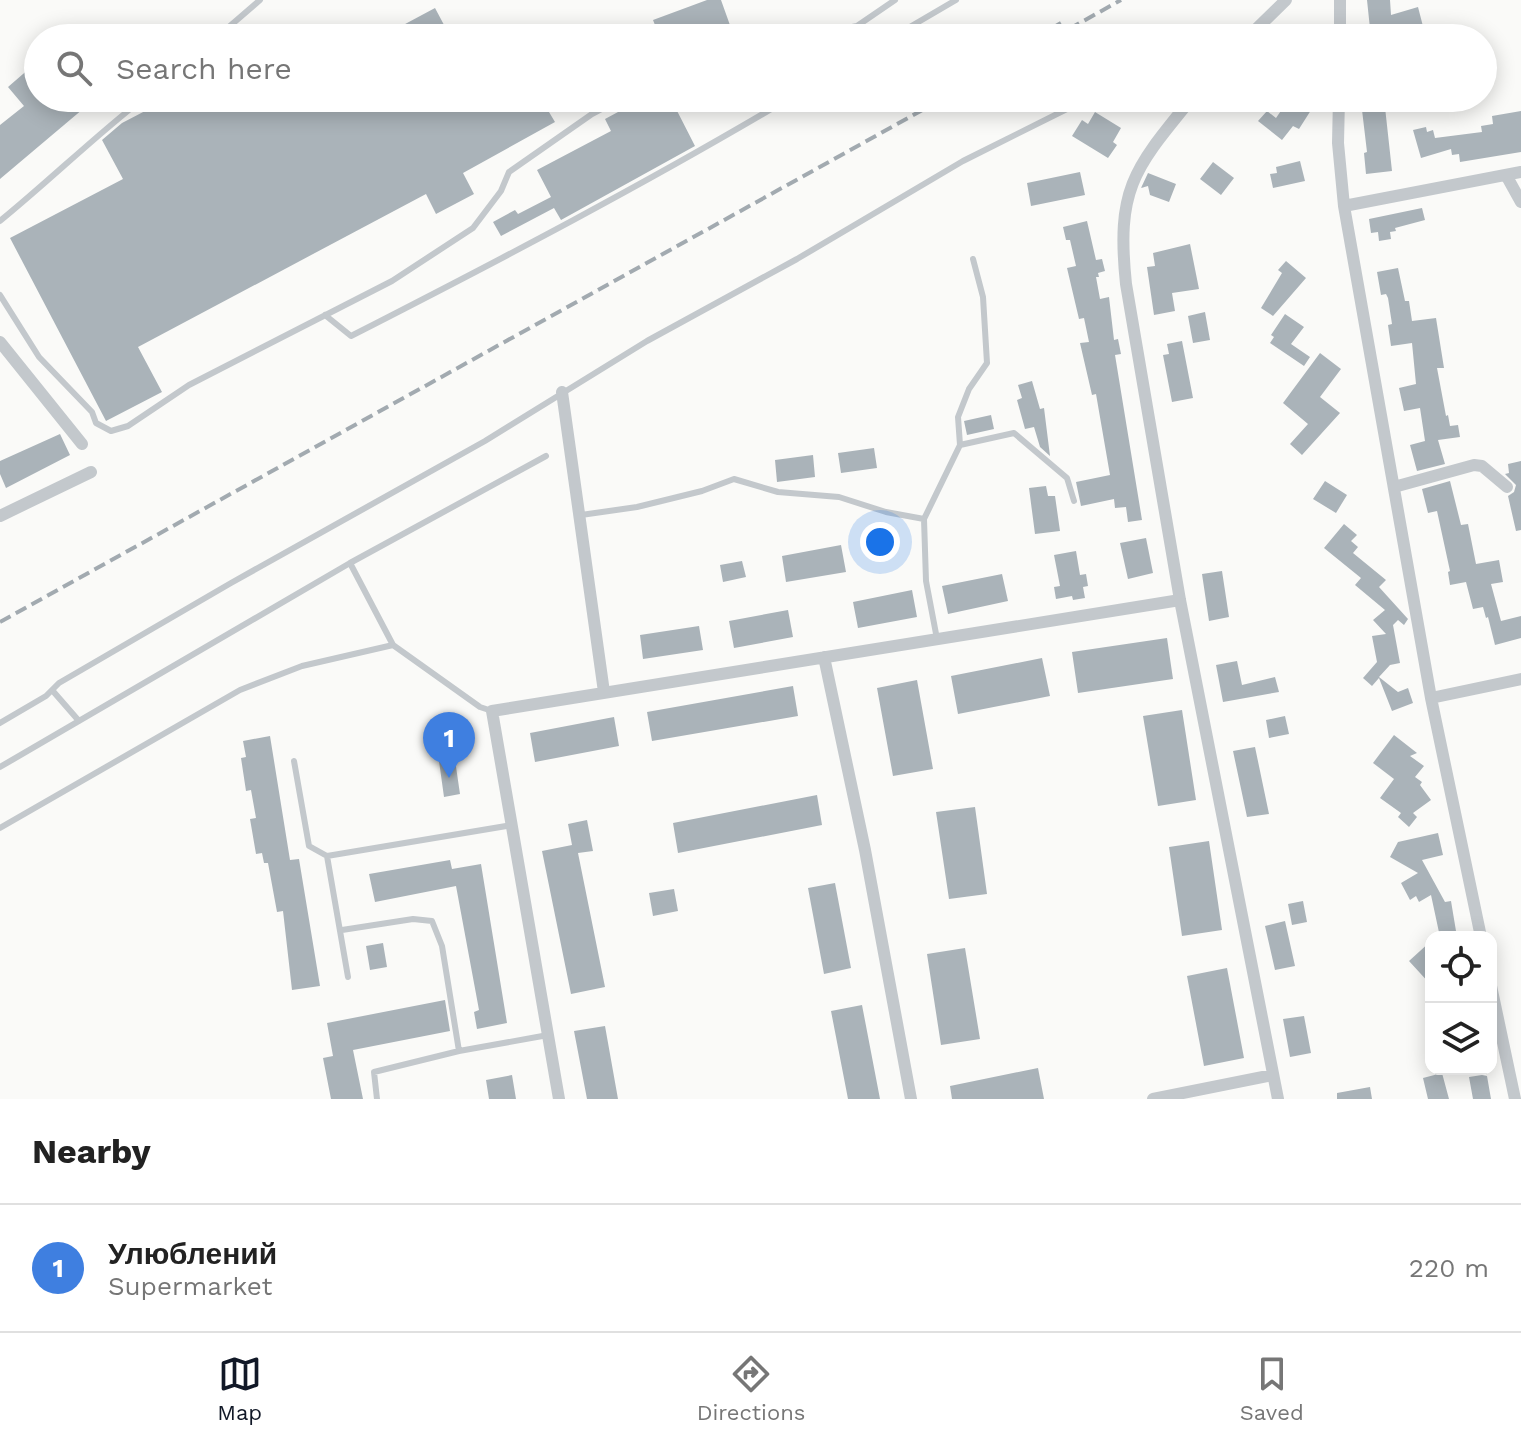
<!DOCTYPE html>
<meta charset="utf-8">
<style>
:root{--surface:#fff;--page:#f2f2f2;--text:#222;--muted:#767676;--line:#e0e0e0;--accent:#111827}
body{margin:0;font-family:"Work Sans",sans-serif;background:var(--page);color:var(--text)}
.controls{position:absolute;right:24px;bottom:24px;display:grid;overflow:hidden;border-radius:16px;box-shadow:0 4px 20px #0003}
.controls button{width:72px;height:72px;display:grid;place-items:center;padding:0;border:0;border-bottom:2px solid var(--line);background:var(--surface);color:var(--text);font:40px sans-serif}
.you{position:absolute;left:880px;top:542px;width:28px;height:28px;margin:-20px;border:6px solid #fff;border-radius:50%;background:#1a73e8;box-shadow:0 0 0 12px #1a73e833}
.badge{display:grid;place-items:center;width:52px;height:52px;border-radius:50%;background:var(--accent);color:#fff;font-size:26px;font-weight:700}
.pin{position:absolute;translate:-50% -66px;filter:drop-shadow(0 2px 4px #0008)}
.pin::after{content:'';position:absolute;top:42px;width:28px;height:24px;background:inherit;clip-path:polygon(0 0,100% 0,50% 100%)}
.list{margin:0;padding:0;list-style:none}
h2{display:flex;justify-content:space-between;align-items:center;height:104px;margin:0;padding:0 32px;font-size:34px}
h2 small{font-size:26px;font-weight:400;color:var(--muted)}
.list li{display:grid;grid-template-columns:52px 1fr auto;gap:24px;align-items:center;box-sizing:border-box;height:128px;padding:0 32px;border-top:2px solid var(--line)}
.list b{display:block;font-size:30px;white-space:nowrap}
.list p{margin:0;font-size:26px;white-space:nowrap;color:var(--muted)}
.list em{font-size:26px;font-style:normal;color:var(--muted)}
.icon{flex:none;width:44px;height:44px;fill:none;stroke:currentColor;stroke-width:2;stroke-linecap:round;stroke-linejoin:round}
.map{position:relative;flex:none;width:1521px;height:1099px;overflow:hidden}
.search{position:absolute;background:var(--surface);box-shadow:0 4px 20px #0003;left:24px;right:24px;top:24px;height:88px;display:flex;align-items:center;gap:20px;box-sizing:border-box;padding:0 28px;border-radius:44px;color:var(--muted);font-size:30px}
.sheet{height:232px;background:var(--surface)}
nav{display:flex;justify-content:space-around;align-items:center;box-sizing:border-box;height:112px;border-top:2px solid var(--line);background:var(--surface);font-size:22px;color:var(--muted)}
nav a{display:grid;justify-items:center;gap:4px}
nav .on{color:var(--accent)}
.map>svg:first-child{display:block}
</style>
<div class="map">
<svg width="1521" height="1099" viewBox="0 0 1521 1099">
<rect width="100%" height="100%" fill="#fafaf8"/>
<path fill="#aab3b9" d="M 707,0 L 721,0 L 731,28 L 704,38 L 660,38 L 653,20 Z
M 1367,0 L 1390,0 L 1391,15 L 1418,7 L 1426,38 L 1371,38 Z
M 435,8 L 451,38 L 379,38 Z
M 38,61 L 38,98 L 96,98 L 0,179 L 0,125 L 24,106 L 8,87 Z
M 170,98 L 247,98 L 251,106 L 266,98 L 575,98 L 549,112 L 555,122 L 463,173 L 474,194 L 436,214 L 426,194 L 138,347 L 162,392 L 106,421 L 10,238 L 123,179 L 102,140 L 122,123 Z
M 644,98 L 654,98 L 659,108 L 672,101 L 695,146 L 561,220 L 554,208 L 501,236 L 493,222 L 515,210 L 518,214 L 551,197 L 537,170 L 611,131 L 605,119 Z
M 1294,98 L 1313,107 L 1299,129 L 1293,126 L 1282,140 L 1258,121 L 1267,111 L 1276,118 L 1287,102 L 1290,104 Z
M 1366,98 L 1384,98 L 1392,171 L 1366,174 L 1364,153 L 1367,152 L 1362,110 L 1367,110 Z
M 1521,111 L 1521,152 L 1460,162 L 1459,154 L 1452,155 L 1451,149 L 1421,158 L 1413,130 L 1426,127 L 1427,132 L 1433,130 L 1435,138 L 1482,132 L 1481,126 L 1493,124 L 1492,116 Z
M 1095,112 L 1121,128 L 1113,142 L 1117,145 L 1108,158 L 1072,136 L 1082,120 L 1088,124 Z
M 1300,161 L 1305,181 L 1273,188 L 1270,174 L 1277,173 L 1276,167 Z
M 1213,162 L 1234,178 L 1221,195 L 1200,179 Z
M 1080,172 L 1085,195 L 1031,206 L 1027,183 Z
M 1148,173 L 1176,184 L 1169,202 L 1150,195 L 1148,186 L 1141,188 Z
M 1422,208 L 1425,220 L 1395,228 L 1396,231 L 1390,232 L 1391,239 L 1379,241 L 1378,232 L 1371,233 L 1369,219 Z
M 1087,221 L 1096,260 L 1102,259 L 1105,271 L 1098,273 L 1099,277 L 1096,277 L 1100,299 L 1109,297 L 1114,340 L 1118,339 L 1121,354 L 1115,355 L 1142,520 L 1128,522 L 1126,507 L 1115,508 L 1114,499 L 1081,506 L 1076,482 L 1110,475 L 1096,394 L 1092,395 L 1080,343 L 1089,342 L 1084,318 L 1079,319 L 1067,268 L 1076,266 L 1070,240 L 1066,240 L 1063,227 Z
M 1190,244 L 1199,289 L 1172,293 L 1175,311 L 1154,315 L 1147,267 L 1155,266 L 1153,253 Z
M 1286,261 L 1306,278 L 1273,316 L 1261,308 L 1282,273 L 1278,270 Z
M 1398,268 L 1405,301 L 1409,301 L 1412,321 L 1436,318 L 1444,368 L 1437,368 L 1446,416 L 1448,415 L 1450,426 L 1458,425 L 1460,437 L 1438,440 L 1445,464 L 1417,471 L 1410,445 L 1425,441 L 1420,408 L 1404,411 L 1399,388 L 1416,384 L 1412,343 L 1391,346 L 1388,325 L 1392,324 L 1388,298 L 1386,294 L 1381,295 L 1377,272 Z
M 1205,312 L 1210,340 L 1193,343 L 1188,316 Z
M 1285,314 L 1304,327 L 1291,344 L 1310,357 L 1304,366 L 1270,343 L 1274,337 L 1271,335 Z
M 1182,341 L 1193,398 L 1172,402 L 1163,355 L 1169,354 L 1167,344 Z
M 1320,353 L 1341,369 L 1320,397 L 1340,413 L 1302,455 L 1290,444 L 1308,424 L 1283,403 Z
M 1032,381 L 1040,409 L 1044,408 L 1050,456 L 1040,447 L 1034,427 L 1025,429 L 1017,400 L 1022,398 L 1018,385 Z
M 991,415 L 994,429 L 967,435 L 964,421 Z
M 60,434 L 70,455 L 6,488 L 0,474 L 0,461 Z
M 874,448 L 877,468 L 841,473 L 838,453 Z
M 813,455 L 815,477 L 777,482 L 775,460 Z
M 1521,461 L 1521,530 L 1516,531 L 1508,496 L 1514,492 L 1516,485 L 1505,474 L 1509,473 L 1508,464 Z
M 1325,481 L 1347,495 L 1336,513 L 1313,499 Z
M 1450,481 L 1461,525 L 1468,524 L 1476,564 L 1499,560 L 1503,582 L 1491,584 L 1501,621 L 1521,616 L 1521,638 L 1495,645 L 1488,617 L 1486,618 L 1483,607 L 1473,609 L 1466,582 L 1450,585 L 1448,572 L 1450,571 L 1437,511 L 1428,513 L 1422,489 Z
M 1046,486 L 1048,496 L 1055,496 L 1060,531 L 1035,534 L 1029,488 Z
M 1344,524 L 1357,535 L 1351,541 L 1358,547 L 1353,553 L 1386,580 L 1379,587 L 1408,619 L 1404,625 L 1398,620 L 1393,625 L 1400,663 L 1390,665 L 1379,677 L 1398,692 L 1408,688 L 1413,703 L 1392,711 L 1379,678 L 1372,686 L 1363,678 L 1377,662 L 1372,636 L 1386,634 L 1373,620 L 1385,610 L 1355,585 L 1361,578 L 1324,548 Z
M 1146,538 L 1153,573 L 1128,579 L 1120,543 Z
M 841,545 L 846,572 L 786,582 L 782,556 Z
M 1076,551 L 1080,575 L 1086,574 L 1088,586 L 1083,587 L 1085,598 L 1073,600 L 1072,596 L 1056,599 L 1054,587 L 1060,586 L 1054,555 Z
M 742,561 L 746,577 L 723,582 L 720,565 Z
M 1222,571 L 1229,617 L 1209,621 L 1202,574 Z
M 1002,574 L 1008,601 L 948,614 L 942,586 Z
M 912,590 L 917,617 L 858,628 L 853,602 Z
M 788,610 L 793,637 L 734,648 L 729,621 Z
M 699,626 L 703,650 L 643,659 L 640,635 Z
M 1167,638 L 1173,679 L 1078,693 L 1072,652 Z
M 1042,658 L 1050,696 L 958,714 L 951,676 Z
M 1237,661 L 1242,685 L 1275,677 L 1279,692 L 1223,702 L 1216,665 Z
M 917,680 L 933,769 L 893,776 L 877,688 Z
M 793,686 L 798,716 L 652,741 L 647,712 Z
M 1182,710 L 1196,800 L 1158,806 L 1143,716 Z
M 1285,716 L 1289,734 L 1269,738 L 1266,720 Z
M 614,717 L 619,746 L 535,762 L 530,733 Z
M 1394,735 L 1417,753 L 1410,756 L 1424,766 L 1415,777 L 1422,782 L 1420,785 L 1431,800 L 1413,813 L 1417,817 L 1409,827 L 1398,817 L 1401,813 L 1380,798 L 1394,779 L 1373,763 Z
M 270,736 L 290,860 L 299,859 L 320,986 L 292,990 L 283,911 L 277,912 L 268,863 L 264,863 L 262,853 L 256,854 L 250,819 L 256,818 L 251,790 L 246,791 L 241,758 L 246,757 L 243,741 Z
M 1255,747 L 1269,814 L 1247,817 L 1233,751 Z
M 454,753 L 460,794 L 444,797 L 439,761 L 443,760 L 442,755 Z
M 817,795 L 822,825 L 678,853 L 673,823 Z
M 975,807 L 987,894 L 949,899 L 936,812 Z
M 587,820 L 593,851 L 578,853 L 605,987 L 571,994 L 542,851 L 572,845 L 568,824 Z
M 1438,833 L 1443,855 L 1422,860 L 1445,902 L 1451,901 L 1457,937 L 1440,937 L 1431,895 L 1419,902 L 1416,896 L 1410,900 L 1401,883 L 1418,873 L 1390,857 L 1398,842 Z
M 1209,841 L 1222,930 L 1182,936 L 1169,847 Z
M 450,860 L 452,869 L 481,864 L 507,1023 L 477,1029 L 474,1012 L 479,1010 L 456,886 L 375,902 L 369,874 Z
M 835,883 L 851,968 L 824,974 L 808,888 Z
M 674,889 L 678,911 L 653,916 L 649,893 Z
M 1303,901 L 1307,922 L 1292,925 L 1288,904 Z
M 1285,921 L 1295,966 L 1275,970 L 1265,926 Z
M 1431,941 L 1431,985 L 1409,961 Z
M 383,943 L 387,967 L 370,970 L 366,946 Z
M 965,948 L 980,1039 L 941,1045 L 927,954 Z
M 1227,968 L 1244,1058 L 1204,1066 L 1187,976 Z
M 445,1000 L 450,1031 L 353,1050 L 363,1099 L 331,1099 L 323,1058 L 333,1056 L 327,1023 Z
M 862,1005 L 880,1099 L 848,1099 L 831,1011 Z
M 1304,1016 L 1311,1053 L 1290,1057 L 1283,1019 Z
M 605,1026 L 618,1099 L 587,1099 L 574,1031 Z
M 1038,1068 L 1044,1099 L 952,1099 L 950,1086 Z
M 1442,1073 L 1449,1099 L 1428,1099 L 1423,1078 Z
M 512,1075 L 516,1099 L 489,1099 L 486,1080 Z
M 1482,1075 L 1487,1076 L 1491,1099 L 1473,1099 L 1469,1077 Z
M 1370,1087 L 1372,1099 L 1337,1099 L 1337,1093 Z"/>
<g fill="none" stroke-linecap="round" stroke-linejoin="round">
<path stroke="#c3c8cc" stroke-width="6" d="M 216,38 L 260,0
M 797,38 L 857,26 L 895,0
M 891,38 L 956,0
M 0,221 C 49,181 94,137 144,98
M 0,295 L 39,357 L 92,412 L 96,423 L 111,431 L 128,426 L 189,385 L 392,281 L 473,228 L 501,191 L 509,172 L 592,114 L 622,98
M 325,315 L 351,336 C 500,260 647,183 790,98
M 960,445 L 958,417 L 969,389 L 987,363 L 983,297 L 973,259
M 581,515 L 637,507 L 702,491 L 734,479 L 778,492 L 839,497 L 886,512 L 924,519
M 350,563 L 546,456
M 937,639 L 926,581 L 924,519 L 960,445 L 1014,433 L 1067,478 L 1074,501
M 52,690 L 79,721
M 0,723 L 46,696 L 59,683 L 231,583 L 485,441 L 647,341 L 797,259 L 963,161 L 1089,98
M 294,761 L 309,846 L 327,856 L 512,825
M 0,767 L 350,563 L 393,645
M 0,828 L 240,690 L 302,666 L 393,645 L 480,707 L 492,711
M 327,856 L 348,977
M 342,930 L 413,919 L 432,921 L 442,946 L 459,1051 L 548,1035
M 377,1099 L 374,1072 L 459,1051"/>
<path stroke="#c3c8cc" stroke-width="12" d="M 1247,38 L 1286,0
M 1340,38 L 1340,0
M 1192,98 C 1134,169 1116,188 1126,284 L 1180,600 L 1278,1099
M 1339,98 L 1338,143 L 1344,206 L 1431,698 L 1481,937
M 1506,175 L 1521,202
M 1344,206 L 1521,172
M 0,342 L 82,444
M 562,392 L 604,692
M 1394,487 L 1474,465 L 1482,466 L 1507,487
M 0,516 L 91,472
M 824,657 L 865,850 L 911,1099
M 1431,698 L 1521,679
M 1491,986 L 1515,1099
M 559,1099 L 492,711 L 1180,600
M 1153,1099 L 1273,1075"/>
<path stroke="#a2aab0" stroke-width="4" stroke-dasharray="12 6" stroke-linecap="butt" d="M 1035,38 L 1061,23
M 1053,38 L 1121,0
M 0,622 L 944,98"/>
</g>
</svg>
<div class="controls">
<button><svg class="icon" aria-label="locate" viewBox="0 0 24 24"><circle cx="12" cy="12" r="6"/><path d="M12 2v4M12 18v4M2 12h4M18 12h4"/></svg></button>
<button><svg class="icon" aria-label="layers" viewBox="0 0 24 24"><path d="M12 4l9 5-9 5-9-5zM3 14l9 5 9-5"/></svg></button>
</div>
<div class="you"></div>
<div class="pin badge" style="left:449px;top:778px;background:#3f7fe0">1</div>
<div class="search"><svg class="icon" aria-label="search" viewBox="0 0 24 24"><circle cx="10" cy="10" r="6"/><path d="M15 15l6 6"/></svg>Search here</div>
</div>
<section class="sheet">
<h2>Nearby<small></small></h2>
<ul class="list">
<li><span class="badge" style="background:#3f7fe0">1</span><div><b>Улюблений</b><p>Supermarket</p></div><em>220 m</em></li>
</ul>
</section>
<nav>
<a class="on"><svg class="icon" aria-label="map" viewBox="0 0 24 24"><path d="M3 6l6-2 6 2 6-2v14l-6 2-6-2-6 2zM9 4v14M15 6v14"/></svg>Map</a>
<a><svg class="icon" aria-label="directions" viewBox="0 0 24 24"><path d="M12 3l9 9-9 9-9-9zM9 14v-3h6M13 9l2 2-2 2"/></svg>Directions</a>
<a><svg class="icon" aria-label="saved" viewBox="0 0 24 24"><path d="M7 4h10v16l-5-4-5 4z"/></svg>Saved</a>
</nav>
